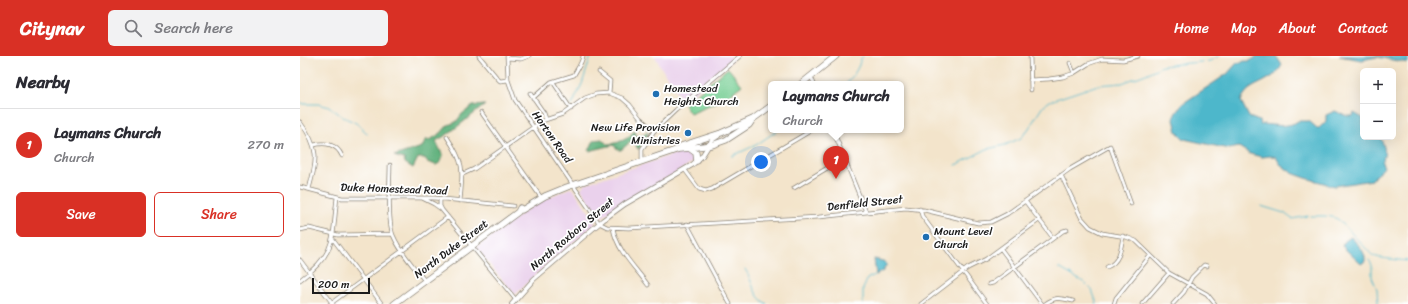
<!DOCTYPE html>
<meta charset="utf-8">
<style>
:root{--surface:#fff;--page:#f2f2f3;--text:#2b2b33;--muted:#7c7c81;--line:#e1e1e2;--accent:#d93025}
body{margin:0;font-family:Sriracha,sans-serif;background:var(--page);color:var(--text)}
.controls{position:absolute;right:12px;top:12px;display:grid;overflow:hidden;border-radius:6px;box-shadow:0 4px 16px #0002}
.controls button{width:36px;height:36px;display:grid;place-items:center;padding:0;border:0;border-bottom:1px solid var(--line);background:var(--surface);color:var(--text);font:20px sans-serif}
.scale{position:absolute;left:12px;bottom:10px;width:58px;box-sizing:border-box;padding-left:4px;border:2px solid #1c1c1c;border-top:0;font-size:11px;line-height:14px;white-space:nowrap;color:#1c1c1c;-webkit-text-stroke:3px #fff;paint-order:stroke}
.you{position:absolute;left:461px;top:106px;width:14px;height:14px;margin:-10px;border:3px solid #fff;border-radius:50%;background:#1a73e8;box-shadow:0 0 0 6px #1a73e833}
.badge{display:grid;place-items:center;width:26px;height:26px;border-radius:50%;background:var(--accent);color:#fff;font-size:13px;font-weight:700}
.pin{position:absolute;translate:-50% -33px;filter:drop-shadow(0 1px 2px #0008)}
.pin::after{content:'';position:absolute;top:21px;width:14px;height:12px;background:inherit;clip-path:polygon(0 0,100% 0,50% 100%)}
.popup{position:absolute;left:468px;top:25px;width:136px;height:52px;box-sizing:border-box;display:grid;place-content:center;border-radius:6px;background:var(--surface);filter:drop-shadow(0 1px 3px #0005);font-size:13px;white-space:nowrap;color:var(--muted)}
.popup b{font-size:15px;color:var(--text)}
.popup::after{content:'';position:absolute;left:50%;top:100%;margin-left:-8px;border:8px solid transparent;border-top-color:var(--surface)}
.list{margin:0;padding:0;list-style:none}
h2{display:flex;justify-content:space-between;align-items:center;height:52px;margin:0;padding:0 16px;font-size:17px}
h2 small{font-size:13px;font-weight:400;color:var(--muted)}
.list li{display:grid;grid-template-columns:26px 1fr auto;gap:12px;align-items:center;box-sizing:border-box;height:72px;padding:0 16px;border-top:1px solid var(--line)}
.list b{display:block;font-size:15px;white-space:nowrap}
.list p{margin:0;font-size:13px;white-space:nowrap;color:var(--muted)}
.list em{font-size:13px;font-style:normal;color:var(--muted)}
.actions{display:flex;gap:8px;padding:12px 16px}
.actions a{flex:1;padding:9px 0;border:1px solid var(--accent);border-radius:6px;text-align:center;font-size:14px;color:var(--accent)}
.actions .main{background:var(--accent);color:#fff}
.icon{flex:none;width:22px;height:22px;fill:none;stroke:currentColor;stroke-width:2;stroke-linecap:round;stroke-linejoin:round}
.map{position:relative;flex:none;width:1108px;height:248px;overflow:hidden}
header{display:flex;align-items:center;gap:24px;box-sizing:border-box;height:56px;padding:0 20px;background:var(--accent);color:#fff}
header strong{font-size:19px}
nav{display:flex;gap:22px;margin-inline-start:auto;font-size:14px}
.search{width:280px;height:36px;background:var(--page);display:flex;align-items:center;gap:10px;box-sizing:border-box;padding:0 14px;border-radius:6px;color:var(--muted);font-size:15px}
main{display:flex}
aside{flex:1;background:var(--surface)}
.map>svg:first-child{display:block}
</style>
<header>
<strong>Citynav</strong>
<div class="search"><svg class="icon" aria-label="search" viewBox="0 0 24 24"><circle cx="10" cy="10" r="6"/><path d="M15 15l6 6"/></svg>Search here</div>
<nav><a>Home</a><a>Map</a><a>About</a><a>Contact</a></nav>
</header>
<main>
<aside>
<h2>Nearby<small></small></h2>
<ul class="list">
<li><span class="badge">1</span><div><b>Laymans Church</b><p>Church</p></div><em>270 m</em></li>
</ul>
<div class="actions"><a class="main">Save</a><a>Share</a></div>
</aside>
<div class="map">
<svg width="1108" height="248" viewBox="0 0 1108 248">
<rect width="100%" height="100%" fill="#fff"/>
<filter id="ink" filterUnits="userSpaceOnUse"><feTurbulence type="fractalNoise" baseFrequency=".025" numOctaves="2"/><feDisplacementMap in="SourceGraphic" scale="8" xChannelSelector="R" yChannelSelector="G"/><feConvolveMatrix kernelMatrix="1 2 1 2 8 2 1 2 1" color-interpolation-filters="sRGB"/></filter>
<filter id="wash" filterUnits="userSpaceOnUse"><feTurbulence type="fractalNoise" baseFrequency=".012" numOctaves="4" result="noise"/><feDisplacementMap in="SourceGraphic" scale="16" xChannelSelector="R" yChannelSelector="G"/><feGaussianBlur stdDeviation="0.9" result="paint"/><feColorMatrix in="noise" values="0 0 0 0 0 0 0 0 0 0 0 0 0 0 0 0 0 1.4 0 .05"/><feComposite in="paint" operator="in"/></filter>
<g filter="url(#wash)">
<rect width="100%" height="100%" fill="#f3e4cb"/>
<path fill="#ead1ec" d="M 355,0 L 430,0 L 433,4 L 383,46 L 362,13 Z
M 384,95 L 394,105 L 373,119 L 336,139 L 302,161 L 299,160 L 281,133 L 284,128 Z
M 270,132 L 274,134 L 295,165 L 294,169 L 233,221 L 215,239 L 176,192 L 229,152 L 245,143 Z"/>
<path fill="#75ce93" stroke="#487558" d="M 428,12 L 442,29 L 424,43 L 390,57 L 384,48 Z"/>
<path fill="#60b17d" stroke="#3e664c" d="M 185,49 L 148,78 L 136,85 L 143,100 L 141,106 L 136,109 L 127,106 L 125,102 L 118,102 L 113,112 L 105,107 L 104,103 L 94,100 L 122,91 L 127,83 L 130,84 L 141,77 L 148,69 L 156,66 L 162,58 L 173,50 Z
M 335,74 L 336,80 L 342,80 L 347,76 L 348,78 L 339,93 L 338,93 L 334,86 L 330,86 L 321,94 L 319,94 L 313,89 L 289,95 L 294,84 L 302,83 L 307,88 C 317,88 329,83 335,74 Z"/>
<path fill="#4eb7cb" stroke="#356a74" d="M 958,0 L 976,0 L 982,9 C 979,15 974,20 968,23 C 957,30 946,31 941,45 L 949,61 L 959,65 L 960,69 L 962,69 L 963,68 C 973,69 989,72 998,65 L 1009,65 L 1017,72 L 1019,72 L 1026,65 L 1026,59 L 1035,55 L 1047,60 L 1053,60 L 1054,57 L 1063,62 L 1063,81 L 1080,81 L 1081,83 C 1085,91 1086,98 1082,106 L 1084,111 C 1081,116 1075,118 1072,124 L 1034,130 L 1006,122 L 992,117 L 980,108 L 976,101 L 971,100 L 962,101 L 950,98 L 939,91 L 929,93 L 884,83 L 877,76 L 874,63 L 875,58 L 882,48 L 927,18 L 937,7 L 945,5 L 950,5 Z
M 1039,0 L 1108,0 L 1108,7 L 1077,1 L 1062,4 Z
M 1051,181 C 1057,188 1066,195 1065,205 L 1061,208 L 1042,190 L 1045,185 Z
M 574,203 L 583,205 L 587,208 L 583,215 L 576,219 Z"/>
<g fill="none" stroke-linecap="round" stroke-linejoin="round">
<path stroke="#4eb7cb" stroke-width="1" d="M 546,28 C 551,23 556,16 559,9 C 560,5 560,3 563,0
M 0,46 L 4,48 L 18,48 L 30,51 L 43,61 L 56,67 L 67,77
M 272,49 L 282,28 L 291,0
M 432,100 L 456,89 L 478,74
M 656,109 L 687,93 L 705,89 L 721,82 L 727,75 L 743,50 L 750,45 L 798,29 L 822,27 L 846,18 L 862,10 L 879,8 L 910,5 L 919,0
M 961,150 L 984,157 L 992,163 L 1008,160
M 1011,160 C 1021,160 1031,159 1039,164 L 1073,200 L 1081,202 L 1108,205
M 1069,204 L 1072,209 L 1072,221 L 1077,233 L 1078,248
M 759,212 L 785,227 L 792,234 L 797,248
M 445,213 C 453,225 453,241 467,248
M 563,248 L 563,233 L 568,222 L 575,219"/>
</g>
</g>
<g filter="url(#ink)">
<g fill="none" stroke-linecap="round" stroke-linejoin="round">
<g stroke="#888074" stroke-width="4.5">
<path id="minor" d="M 179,0 L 198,23 L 200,25 L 208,24
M 207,0 L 208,24 L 215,44 L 299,167 L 307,171 L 329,172 L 519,161 L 606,152 L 624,154 L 678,167 L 691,166 L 707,158 L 770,113 L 810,90 L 831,148
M 730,0 L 731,34
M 207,2 L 221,3 L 229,0
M 770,7 L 774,17
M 299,16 L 310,25 L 309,37
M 511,20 L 514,28
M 730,24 L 749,23 L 763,21 L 774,17 L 788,8 L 802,3 L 823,4 L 838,0
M 253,26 L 271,53
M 230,37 L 244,57 L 246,63
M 233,42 L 251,26 L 274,19 C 277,13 282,7 283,0
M 181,56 L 240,140
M 0,66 C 20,92 17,103 9,133
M 533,74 L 566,156
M 147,81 C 165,108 163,114 160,145
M 14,89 C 25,86 37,88 42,100
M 342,105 L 342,93 L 354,75 L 376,54 L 440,0
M 90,109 C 90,127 87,164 93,179 C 100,196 114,211 125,225
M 385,114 L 399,133 L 406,135 L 412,133 L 512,74
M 163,118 L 174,113 L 242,65 L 263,58 L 285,42 L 296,38 L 309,37 L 322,42 L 330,49 L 340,62 L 354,75
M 761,119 L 781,161 L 790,171 L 802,177 L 826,181 L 836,185 L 869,217 L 907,238 L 915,248
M 0,131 L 42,142 L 134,142 L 213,150
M 494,132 L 544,102
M 122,142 L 134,148 L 141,153
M 140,142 L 140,150 L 142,154 L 216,244
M 725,145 L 753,182
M 620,153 L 622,160 L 687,248
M 387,168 L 430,248
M 313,172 C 317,195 335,211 348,229
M 0,174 L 9,172 L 38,179 L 92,178
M 33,183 L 82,248
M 701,193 L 742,248
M 0,204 L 33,248
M 807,211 C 820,206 821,192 823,180
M 0,224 C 37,197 32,183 37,141
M 689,228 L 693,227 L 763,175 L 767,174
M 30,248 L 148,161
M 621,248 L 668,212 L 686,203 L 739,164
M 745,248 C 756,240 760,242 773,245
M 814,248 L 816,242 L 850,200
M 842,248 L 869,217
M 873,248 L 884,236 L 892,221 L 904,209 L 907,210"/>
</g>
<g stroke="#888074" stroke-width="5.5">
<path id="major" d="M 212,248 L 234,223 L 303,164 L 325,148 L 392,109 L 402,100 L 412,84 L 418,80"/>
</g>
<g stroke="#888074" stroke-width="7">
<path id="highway" d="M 501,28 L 536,0
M 389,92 L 396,97 L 397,105
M 380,93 L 412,89 L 426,84 L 449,69 L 453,63 L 471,50
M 220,154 L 222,154 L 245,140 L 267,131 L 379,93 L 381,90 L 421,77 L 453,63
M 94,248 L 218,156 L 220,152"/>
</g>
<use href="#minor" stroke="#fff" stroke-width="3"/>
<use href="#major" stroke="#fff" stroke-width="4"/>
<use href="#highway" stroke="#fff" stroke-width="5.5"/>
</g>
</g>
<g fill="#1f6fb2" stroke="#fff" stroke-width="1.5">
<circle cx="356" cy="38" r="4"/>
<circle cx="388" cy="77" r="4"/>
<circle cx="626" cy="181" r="4"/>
</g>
<g text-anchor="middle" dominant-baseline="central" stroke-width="3.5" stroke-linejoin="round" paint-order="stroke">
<g font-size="11" fill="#1c1c1c" stroke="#fff" text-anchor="start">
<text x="364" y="32">Homestead<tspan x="364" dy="13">Heights Church</tspan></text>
<text x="380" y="71" text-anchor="end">New Life Provision<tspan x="380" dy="13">Ministries</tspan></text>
<text x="634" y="175">Mount Level<tspan x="634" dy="13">Church</tspan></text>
</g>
<g font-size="11" fill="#1c1c1c" stroke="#fff">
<text transform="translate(252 81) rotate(55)">Horton Road</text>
<text transform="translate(94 133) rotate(2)">Duke Homestead Road</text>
<text transform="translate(565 147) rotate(-6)">Denfield Street</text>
<text transform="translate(272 178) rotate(-40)">North Roxboro Street</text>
<text transform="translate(151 193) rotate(-37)">North Duke Street</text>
</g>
</g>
</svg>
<div class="controls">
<button>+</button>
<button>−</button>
</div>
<div class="scale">200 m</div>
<div class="you"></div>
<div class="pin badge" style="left:536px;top:123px">1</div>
<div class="popup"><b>Laymans Church</b>Church</div>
</div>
</main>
